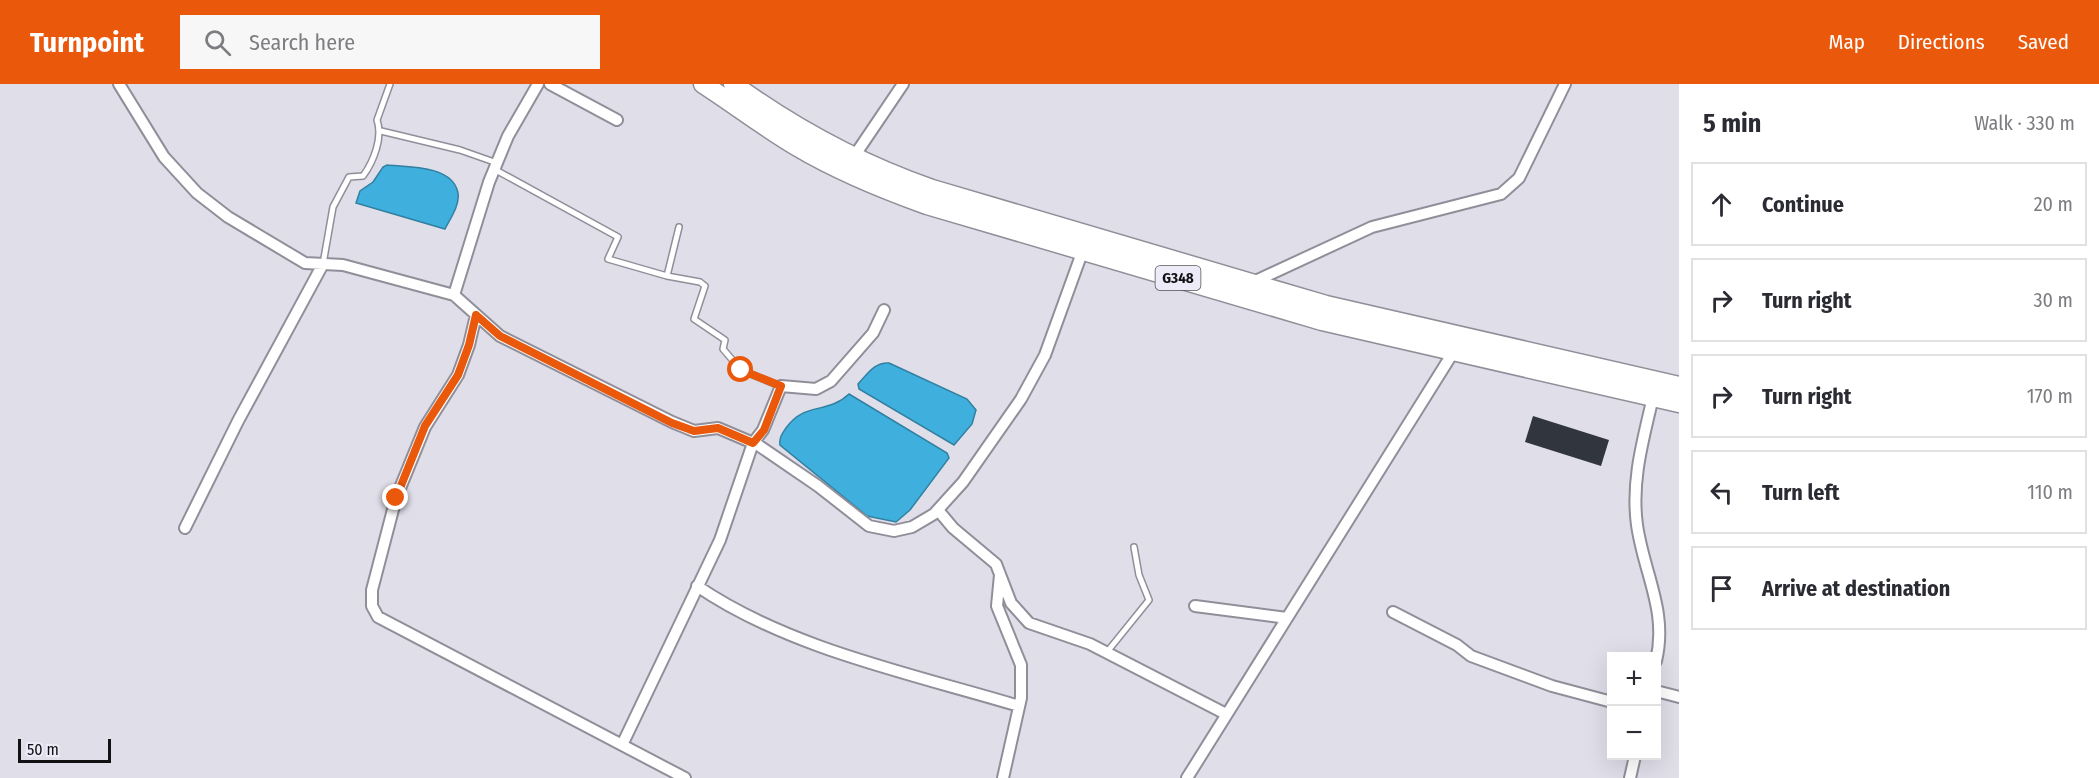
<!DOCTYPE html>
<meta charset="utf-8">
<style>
:root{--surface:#fff;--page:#f7f7f7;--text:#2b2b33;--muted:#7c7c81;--line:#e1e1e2;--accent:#ea580c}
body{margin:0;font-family:"Fira Sans Condensed",sans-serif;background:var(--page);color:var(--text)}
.controls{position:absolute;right:18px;bottom:18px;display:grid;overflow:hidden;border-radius:0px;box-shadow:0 6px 24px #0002}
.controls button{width:54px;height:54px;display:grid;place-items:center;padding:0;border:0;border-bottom:2px solid var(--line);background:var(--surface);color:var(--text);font:30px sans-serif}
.scale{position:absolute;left:18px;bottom:15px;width:93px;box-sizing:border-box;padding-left:6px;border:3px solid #121215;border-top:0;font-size:16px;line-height:21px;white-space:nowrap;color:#121215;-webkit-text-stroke:4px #ecebf7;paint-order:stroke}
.stop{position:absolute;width:18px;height:18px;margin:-14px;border:4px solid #ea580c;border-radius:50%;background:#fff}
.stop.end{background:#ea580c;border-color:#fff;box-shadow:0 2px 6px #0008}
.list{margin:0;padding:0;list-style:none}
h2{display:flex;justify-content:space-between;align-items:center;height:78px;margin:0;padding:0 24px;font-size:26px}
h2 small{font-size:20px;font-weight:400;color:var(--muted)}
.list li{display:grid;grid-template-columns:39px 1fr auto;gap:18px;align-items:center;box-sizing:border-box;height:84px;margin:0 12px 12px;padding:0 12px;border:2px solid var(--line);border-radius:0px}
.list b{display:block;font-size:22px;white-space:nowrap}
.list em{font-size:20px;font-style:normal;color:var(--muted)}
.icon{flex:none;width:33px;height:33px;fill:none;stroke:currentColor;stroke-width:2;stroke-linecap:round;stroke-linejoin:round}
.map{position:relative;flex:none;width:1679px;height:694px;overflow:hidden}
header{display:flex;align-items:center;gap:36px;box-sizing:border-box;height:84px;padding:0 30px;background:var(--accent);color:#fff}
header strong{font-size:28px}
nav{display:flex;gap:33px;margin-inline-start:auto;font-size:21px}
.search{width:420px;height:54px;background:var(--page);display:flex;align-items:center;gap:15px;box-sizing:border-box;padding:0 21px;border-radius:0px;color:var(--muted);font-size:22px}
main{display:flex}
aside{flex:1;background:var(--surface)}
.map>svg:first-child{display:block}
</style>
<header>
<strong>Turnpoint</strong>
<div class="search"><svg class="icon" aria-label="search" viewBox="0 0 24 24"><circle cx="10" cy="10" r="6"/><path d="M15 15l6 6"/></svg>Search here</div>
<nav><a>Map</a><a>Directions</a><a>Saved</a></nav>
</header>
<main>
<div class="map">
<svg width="1679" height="694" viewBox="0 0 1679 694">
<rect width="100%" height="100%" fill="#dfdee9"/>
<path fill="#3fafdd" stroke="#3280a1" stroke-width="1.5" d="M 387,81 C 407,83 453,81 458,109 C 460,121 450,135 445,145 L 356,119 L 360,107 L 373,98 L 383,83 Z
M 889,279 L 967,315 L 976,326 L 972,340 L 954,361 L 859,305 L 858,300 C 867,291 874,278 889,279 Z
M 849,310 L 947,369 L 949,374 L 910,426 L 896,438 L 867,432 L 780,361 C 779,354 782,350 786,344 C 805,317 827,331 849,310 Z"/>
<path fill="#31353d" d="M 1533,332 L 1609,356 L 1601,382 L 1525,358 Z"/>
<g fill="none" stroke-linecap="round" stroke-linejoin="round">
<g stroke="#908f99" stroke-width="8">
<path id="lane" d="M 381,47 L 460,66 L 497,79
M 494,85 L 618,153 L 608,175 L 667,192 L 700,198 L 705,202 L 694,235 L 725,256 L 723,265 L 741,286 L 780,302
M 323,180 L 333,123 L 349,93 L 363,92 C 374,77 383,53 377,36 L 390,0
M 667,192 L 679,143
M 1107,568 L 1149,516 L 1139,491 L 1134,463"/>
</g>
<g stroke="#908f99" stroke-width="14">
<path id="street" d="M 119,0 L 164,73 L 197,109 L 228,133 L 305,179 L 343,181 L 454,211 L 500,252 L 672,338 L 694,347 L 718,344 L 758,361 L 818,402 L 869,442 L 894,447 L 912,443 L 934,430 L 963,398 L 1021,315 L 1045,271 L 1083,166
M 550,0 L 617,36
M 853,74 L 903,0
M 1251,199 L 1372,143 L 1501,110 L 1519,94 L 1565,0
M 454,211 L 489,98 L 508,52 L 538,0
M 476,231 L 469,261 L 458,291 L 425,343 L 396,414 L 372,506 L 372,522 L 378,533 L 685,694
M 1653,313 C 1643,356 1631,397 1637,441 C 1644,490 1668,527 1656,577
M 938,426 L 953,444 L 996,480 L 1011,519 L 1029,539 L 1090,560 L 1226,630
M 185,444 L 238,337 L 323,180
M 1000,491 L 997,522 L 1021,581 L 1021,614 L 1003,694
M 697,502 C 789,565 913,590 1019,622
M 1195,522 L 1287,534
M 1393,528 L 1457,561 L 1471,572 L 1552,602 L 1612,618
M 1656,607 L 1679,613
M 622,661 L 720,456 L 753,359 L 763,346 L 781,302 L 816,305 L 831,297 L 873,249 L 884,226
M 1187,694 L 1454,267
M 1630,694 L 1635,672"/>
</g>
<g stroke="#908f99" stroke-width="21">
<path id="highway" d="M 703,0 C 734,20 764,43 796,62 C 838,87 882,105 927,121 L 1322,237 L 1679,319
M 733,0 C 795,45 860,80 932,105 L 1326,221 L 1679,302"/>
</g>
<use href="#lane" stroke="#fff" stroke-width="5"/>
<use href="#street" stroke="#fff" stroke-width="10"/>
<use href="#highway" stroke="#fff" stroke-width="18"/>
</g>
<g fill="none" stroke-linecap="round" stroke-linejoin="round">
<path stroke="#ea580c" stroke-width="8" d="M 396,414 L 425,342 L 458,291 L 469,261 L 476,231 L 500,252 L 672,339 L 694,347 L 718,344 L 753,359 L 764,346 L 781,302 L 741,286"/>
</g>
<g text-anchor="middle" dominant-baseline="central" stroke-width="6" stroke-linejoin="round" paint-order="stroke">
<rect fill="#ecebf7" stroke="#535359" stroke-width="1.5" x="1155.5" y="182" width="45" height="24" rx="4.5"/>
<g font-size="15" font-weight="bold" fill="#121215">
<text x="1178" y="194">G348</text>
</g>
</g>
</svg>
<div class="controls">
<button>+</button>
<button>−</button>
</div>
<div class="scale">50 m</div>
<div class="stop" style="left:741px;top:286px"></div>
<div class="stop end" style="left:396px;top:414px"></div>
</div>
<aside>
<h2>5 min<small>Walk · 330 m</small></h2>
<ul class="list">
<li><svg class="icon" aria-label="ahead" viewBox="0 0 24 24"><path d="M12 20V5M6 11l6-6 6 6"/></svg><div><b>Continue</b></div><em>20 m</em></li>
<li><svg class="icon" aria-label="right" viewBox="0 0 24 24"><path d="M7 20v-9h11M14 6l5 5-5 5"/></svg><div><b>Turn right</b></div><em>30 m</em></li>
<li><svg class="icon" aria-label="right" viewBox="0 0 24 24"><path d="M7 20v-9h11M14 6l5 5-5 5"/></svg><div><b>Turn right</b></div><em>170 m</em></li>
<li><svg class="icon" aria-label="left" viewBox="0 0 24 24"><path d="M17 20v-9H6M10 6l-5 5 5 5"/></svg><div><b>Turn left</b></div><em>110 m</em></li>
<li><svg class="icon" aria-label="arrive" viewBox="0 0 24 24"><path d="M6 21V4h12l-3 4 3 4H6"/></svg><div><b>Arrive at destination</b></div></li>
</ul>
</aside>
</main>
